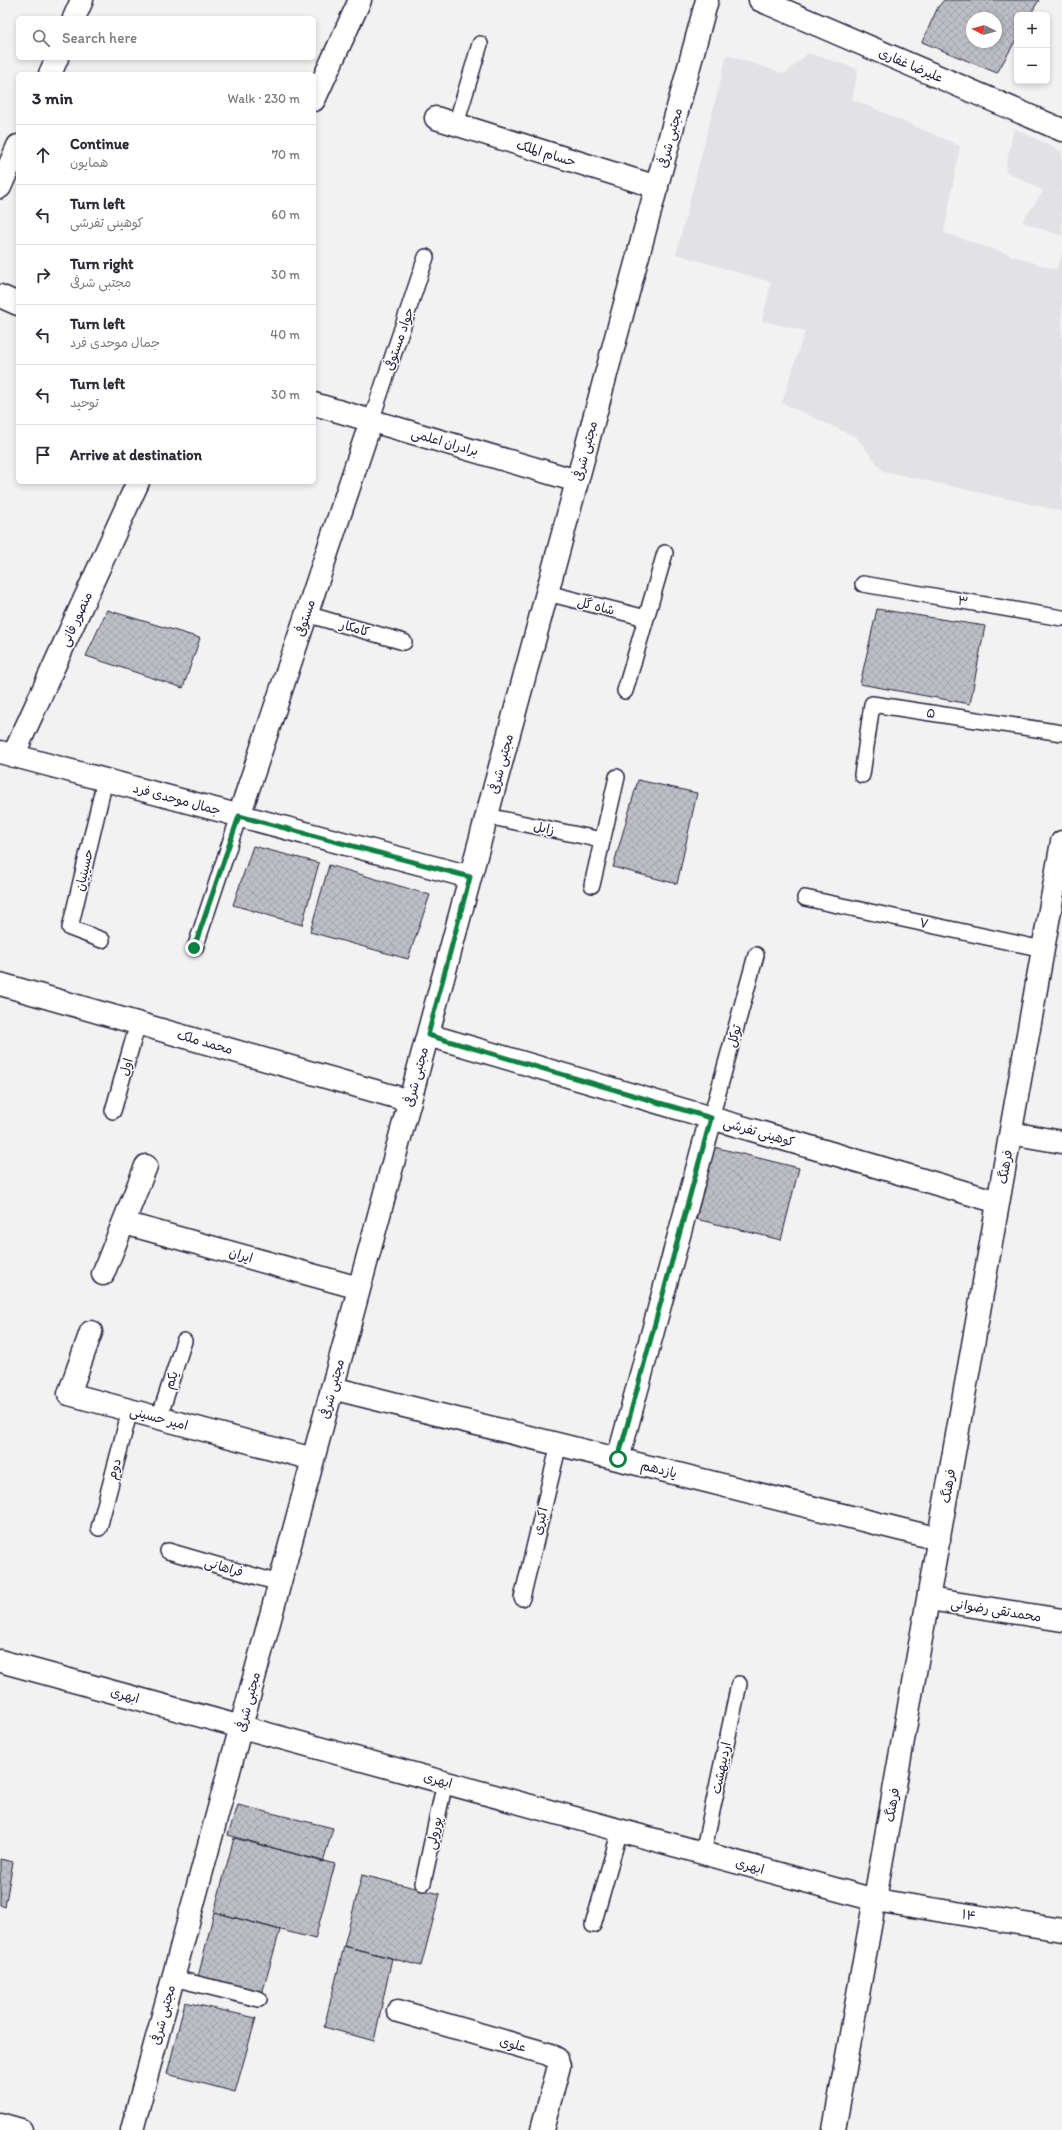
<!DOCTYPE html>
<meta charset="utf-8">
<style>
:root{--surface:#fff;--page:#f7f7f7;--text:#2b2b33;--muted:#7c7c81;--line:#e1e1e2}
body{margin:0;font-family:Itim,"Playpen Sans Arabic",sans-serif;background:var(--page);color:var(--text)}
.controls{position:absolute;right:12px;top:12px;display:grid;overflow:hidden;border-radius:6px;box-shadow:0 2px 6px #0003}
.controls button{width:36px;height:36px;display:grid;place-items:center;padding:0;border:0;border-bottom:1px solid var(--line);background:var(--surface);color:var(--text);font:20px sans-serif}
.compass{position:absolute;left:966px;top:12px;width:36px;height:36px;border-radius:50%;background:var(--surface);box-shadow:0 2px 6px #0003;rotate:276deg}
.stop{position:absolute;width:12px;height:12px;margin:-9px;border:3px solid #0b8043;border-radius:50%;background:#fff}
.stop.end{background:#0b8043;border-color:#fff;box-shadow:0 1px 4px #0008}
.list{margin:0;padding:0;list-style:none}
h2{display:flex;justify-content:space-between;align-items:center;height:52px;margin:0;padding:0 16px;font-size:17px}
h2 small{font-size:13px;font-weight:400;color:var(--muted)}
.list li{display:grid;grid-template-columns:26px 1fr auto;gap:12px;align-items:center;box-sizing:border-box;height:60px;padding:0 16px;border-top:1px solid var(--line)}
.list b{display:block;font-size:15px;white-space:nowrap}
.list p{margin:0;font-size:13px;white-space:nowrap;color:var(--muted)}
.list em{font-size:13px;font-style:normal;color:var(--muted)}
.icon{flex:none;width:22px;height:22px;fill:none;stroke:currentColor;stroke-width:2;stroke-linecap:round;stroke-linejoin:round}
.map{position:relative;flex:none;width:1062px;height:2130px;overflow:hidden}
.search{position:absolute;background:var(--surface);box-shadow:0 2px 6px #0003;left:16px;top:16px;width:300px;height:44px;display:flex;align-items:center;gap:10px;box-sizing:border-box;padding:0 14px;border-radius:6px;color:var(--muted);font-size:15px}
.panel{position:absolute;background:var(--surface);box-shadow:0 2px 6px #0003;left:16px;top:72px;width:300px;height:412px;border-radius:6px}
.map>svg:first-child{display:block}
</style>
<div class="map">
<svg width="1062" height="2130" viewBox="0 0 1062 2130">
<defs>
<pattern id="building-cross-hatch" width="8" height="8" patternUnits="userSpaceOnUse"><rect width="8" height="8" fill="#bebec6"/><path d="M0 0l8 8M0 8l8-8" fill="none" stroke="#a3a3ab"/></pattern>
</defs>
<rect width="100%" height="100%" fill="#f2f2f3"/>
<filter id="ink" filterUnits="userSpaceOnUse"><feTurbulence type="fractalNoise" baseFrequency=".025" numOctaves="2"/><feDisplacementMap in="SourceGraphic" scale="8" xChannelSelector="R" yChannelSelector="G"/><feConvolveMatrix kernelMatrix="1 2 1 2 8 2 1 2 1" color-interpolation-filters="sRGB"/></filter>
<g filter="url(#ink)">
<path fill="#e2e2e6" d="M 808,53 L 858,69 L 852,99 L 960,146 L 944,233 L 1056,270 L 1062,253 L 1062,511 L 883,471 L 856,437 L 782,403 L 805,331 L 762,321 L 771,282 L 676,254 L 727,55 L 785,74 Z
M 1014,128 L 1062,152 L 1062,236 L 1022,222 L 1044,191 L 1005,171 Z"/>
<path fill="url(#building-cross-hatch)" stroke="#22223b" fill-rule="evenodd" d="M 944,0 L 1039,0 L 1030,15 L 1017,15 L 1017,38 L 997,73 L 922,42 L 938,7 ZM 972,18 L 996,18 L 996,42 L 972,42 Z
M 877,609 L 985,626 L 970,704 L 860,684 Z
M 107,610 L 200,638 L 183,688 L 86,656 Z
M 638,780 L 697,793 L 677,884 L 613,867 Z
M 253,846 L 319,863 L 302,925 L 233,905 Z
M 329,865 L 430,895 L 408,959 L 310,932 Z
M 714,1147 L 799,1168 L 781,1240 L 696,1219 Z
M 238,1805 L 333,1828 L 323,1862 L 228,1835 Z
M 234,1838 L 335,1864 L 315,1939 L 214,1912 Z
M 0,1859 L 13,1862 L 5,1907 L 0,1905 Z
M 362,1875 L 440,1894 L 421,1966 L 344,1946 Z
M 214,1912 L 280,1930 L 262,1994 L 198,1977 Z
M 344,1946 L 392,1958 L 374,2041 L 324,2027 Z
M 185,2002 L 256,2018 L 235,2092 L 167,2074 Z"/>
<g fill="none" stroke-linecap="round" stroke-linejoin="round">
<g stroke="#22223b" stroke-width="18">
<path id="service" d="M 456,124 L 480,44
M 371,421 L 426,257
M 863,584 L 1062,618
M 547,593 L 646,618
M 306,614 L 404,642
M 625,691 L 665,553
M 862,775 L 872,704 L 1062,733
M 487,816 L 602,840
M 592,885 L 617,777
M 805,898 L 1043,949
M 102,940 L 70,928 L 105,780
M 195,948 L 239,816
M 113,1111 L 138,1023
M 711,1118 L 756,955
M 159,1418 L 184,1341
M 99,1528 L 130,1410
M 168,1551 L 279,1583
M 522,1598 L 559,1444
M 703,1853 L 739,1684
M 423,1883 L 445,1782
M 593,1925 L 620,1830
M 173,1978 L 259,1999"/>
</g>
<g stroke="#22223b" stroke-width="25">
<path id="minor" d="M 74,18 L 82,0
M 50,74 L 57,58
M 314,100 L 360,0
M 436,118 L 657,187
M 0,187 L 18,146
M 0,296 L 18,304
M 314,404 L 577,481
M 0,752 L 470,877
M 13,756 L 138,482
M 239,816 L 371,421
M 0,984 L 410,1101
M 428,1035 L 998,1202
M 1011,1133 L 1062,1142
M 124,1223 L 359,1288
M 103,1274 L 146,1166
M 91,1332 L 69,1394 L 313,1459
M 332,1388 L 939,1539
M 618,1459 L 711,1118
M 929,1599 L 1062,1620
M 875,1900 L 1062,1930
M 398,2011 L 548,2054 L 557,2059 L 559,2066 L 542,2130
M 0,2124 L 21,2130
M 132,2130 L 707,0"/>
</g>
<g stroke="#22223b" stroke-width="25">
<path id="tertiary" d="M 760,0 L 1062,130
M 0,1661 L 875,1900
M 834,2130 L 1062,842"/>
</g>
<use href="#service" stroke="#fff" stroke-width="15"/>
<use href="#minor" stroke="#fff" stroke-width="22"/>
<use href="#tertiary" stroke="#fff" stroke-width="22"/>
</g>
</g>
<g fill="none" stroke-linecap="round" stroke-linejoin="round" filter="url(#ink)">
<path stroke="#0b8043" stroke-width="5" d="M 194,948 L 239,816 L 470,877 L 428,1035 L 711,1118 L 618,1459"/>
</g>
<g text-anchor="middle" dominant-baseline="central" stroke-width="3" stroke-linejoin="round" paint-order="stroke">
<g font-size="13" fill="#22223b" stroke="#fff">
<text transform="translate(911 65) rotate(23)">علیرضا غفاری</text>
<text transform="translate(670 138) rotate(-75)">مجتبی شرفی</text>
<text transform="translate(546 153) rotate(17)">حسام الملک</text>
<text transform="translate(399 339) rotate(-71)">جواد مستوفی</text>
<text transform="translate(445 442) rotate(16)">برادران اعلمی</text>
<text transform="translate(585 451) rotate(-75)">مجتبی شرفی</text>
<text transform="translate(963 601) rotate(10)">۳</text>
<text transform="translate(596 606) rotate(14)">شاه گل</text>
<text transform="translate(305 618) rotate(-72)">مستوفی</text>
<text transform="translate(76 619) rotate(-65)">منصور فانی</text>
<text transform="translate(355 628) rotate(16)">کامکار</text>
<text transform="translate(931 713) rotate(9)">۵</text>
<text transform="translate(501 764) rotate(-75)">مجتبی شرفی</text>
<text transform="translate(177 799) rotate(15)">جمال موحدی فرد</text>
<text transform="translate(544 828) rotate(12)">زابل</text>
<text transform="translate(84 870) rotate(-77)">حسینیان</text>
<text transform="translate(924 923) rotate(12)">۷</text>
<text transform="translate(734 1036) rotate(-74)">توکل</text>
<text transform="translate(205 1042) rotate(16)">محمد ملک</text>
<text transform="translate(126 1067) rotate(-74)">اول</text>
<text transform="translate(416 1077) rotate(-75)">مجتبی شرفی</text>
<text transform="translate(759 1132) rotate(16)">کوهینی تفرشی</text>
<text transform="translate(1005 1167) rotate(-80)">فرهنگ</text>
<text transform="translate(241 1255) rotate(16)">ایران</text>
<text transform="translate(171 1380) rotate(-73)">یکم</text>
<text transform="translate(332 1389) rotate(-75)">مجتبی شرفی</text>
<text transform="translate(159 1418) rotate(15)">امیر حسینی</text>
<text transform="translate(114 1469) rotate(-75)">دوم</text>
<text transform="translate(659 1469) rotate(14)">یازدهم</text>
<text transform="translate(948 1486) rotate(-80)">فرهنگ</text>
<text transform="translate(540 1521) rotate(-76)">اکبری</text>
<text transform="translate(224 1567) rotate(16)">فراهانی</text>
<text transform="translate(996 1610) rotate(9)">محمدتقی رضوانی</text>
<text transform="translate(125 1695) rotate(15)">ابهری</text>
<text transform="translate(248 1702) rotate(-75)">مجتبی شرفی</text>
<text transform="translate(721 1768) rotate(-78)">اردیبهشت</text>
<text transform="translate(438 1780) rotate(15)">ابهری</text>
<text transform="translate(892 1805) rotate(-80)">فرهنگ</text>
<text transform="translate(434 1833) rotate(-78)">پورولی</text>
<text transform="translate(750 1866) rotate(15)">ابهری</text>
<text transform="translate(969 1915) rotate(9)">۱۴</text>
<text transform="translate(163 2015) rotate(-75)">مجتبی شرفی</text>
<text transform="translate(513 2044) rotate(16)">علوی</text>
</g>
</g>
</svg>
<div class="controls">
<button>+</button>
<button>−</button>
</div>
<svg class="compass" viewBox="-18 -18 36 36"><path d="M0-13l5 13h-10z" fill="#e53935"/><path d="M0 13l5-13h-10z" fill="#7c7c81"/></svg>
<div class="stop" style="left:618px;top:1459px"></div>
<div class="stop end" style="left:194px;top:948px"></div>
<div class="search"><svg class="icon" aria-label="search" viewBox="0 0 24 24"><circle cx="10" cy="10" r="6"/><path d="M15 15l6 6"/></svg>Search here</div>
<section class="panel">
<h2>3 min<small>Walk · 230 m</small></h2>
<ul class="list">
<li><svg class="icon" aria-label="ahead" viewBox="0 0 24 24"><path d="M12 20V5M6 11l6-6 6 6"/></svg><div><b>Continue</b><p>همایون</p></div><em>70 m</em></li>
<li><svg class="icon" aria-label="left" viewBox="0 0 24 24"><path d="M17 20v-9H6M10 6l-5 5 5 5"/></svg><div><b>Turn left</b><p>کوهینی تفرشی</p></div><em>60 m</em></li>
<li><svg class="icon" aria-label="right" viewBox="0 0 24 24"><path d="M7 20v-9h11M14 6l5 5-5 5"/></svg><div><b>Turn right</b><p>مجتبی شرفی</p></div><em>30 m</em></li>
<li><svg class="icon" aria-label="left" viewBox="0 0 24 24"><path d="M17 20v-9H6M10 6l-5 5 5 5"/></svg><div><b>Turn left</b><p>جمال موحدی فرد</p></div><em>40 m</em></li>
<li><svg class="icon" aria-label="left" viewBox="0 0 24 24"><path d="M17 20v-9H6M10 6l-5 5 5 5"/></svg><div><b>Turn left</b><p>توحید</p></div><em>30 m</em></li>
<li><svg class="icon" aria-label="arrive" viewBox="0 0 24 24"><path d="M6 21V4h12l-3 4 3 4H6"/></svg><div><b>Arrive at destination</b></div></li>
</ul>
</section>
</div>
